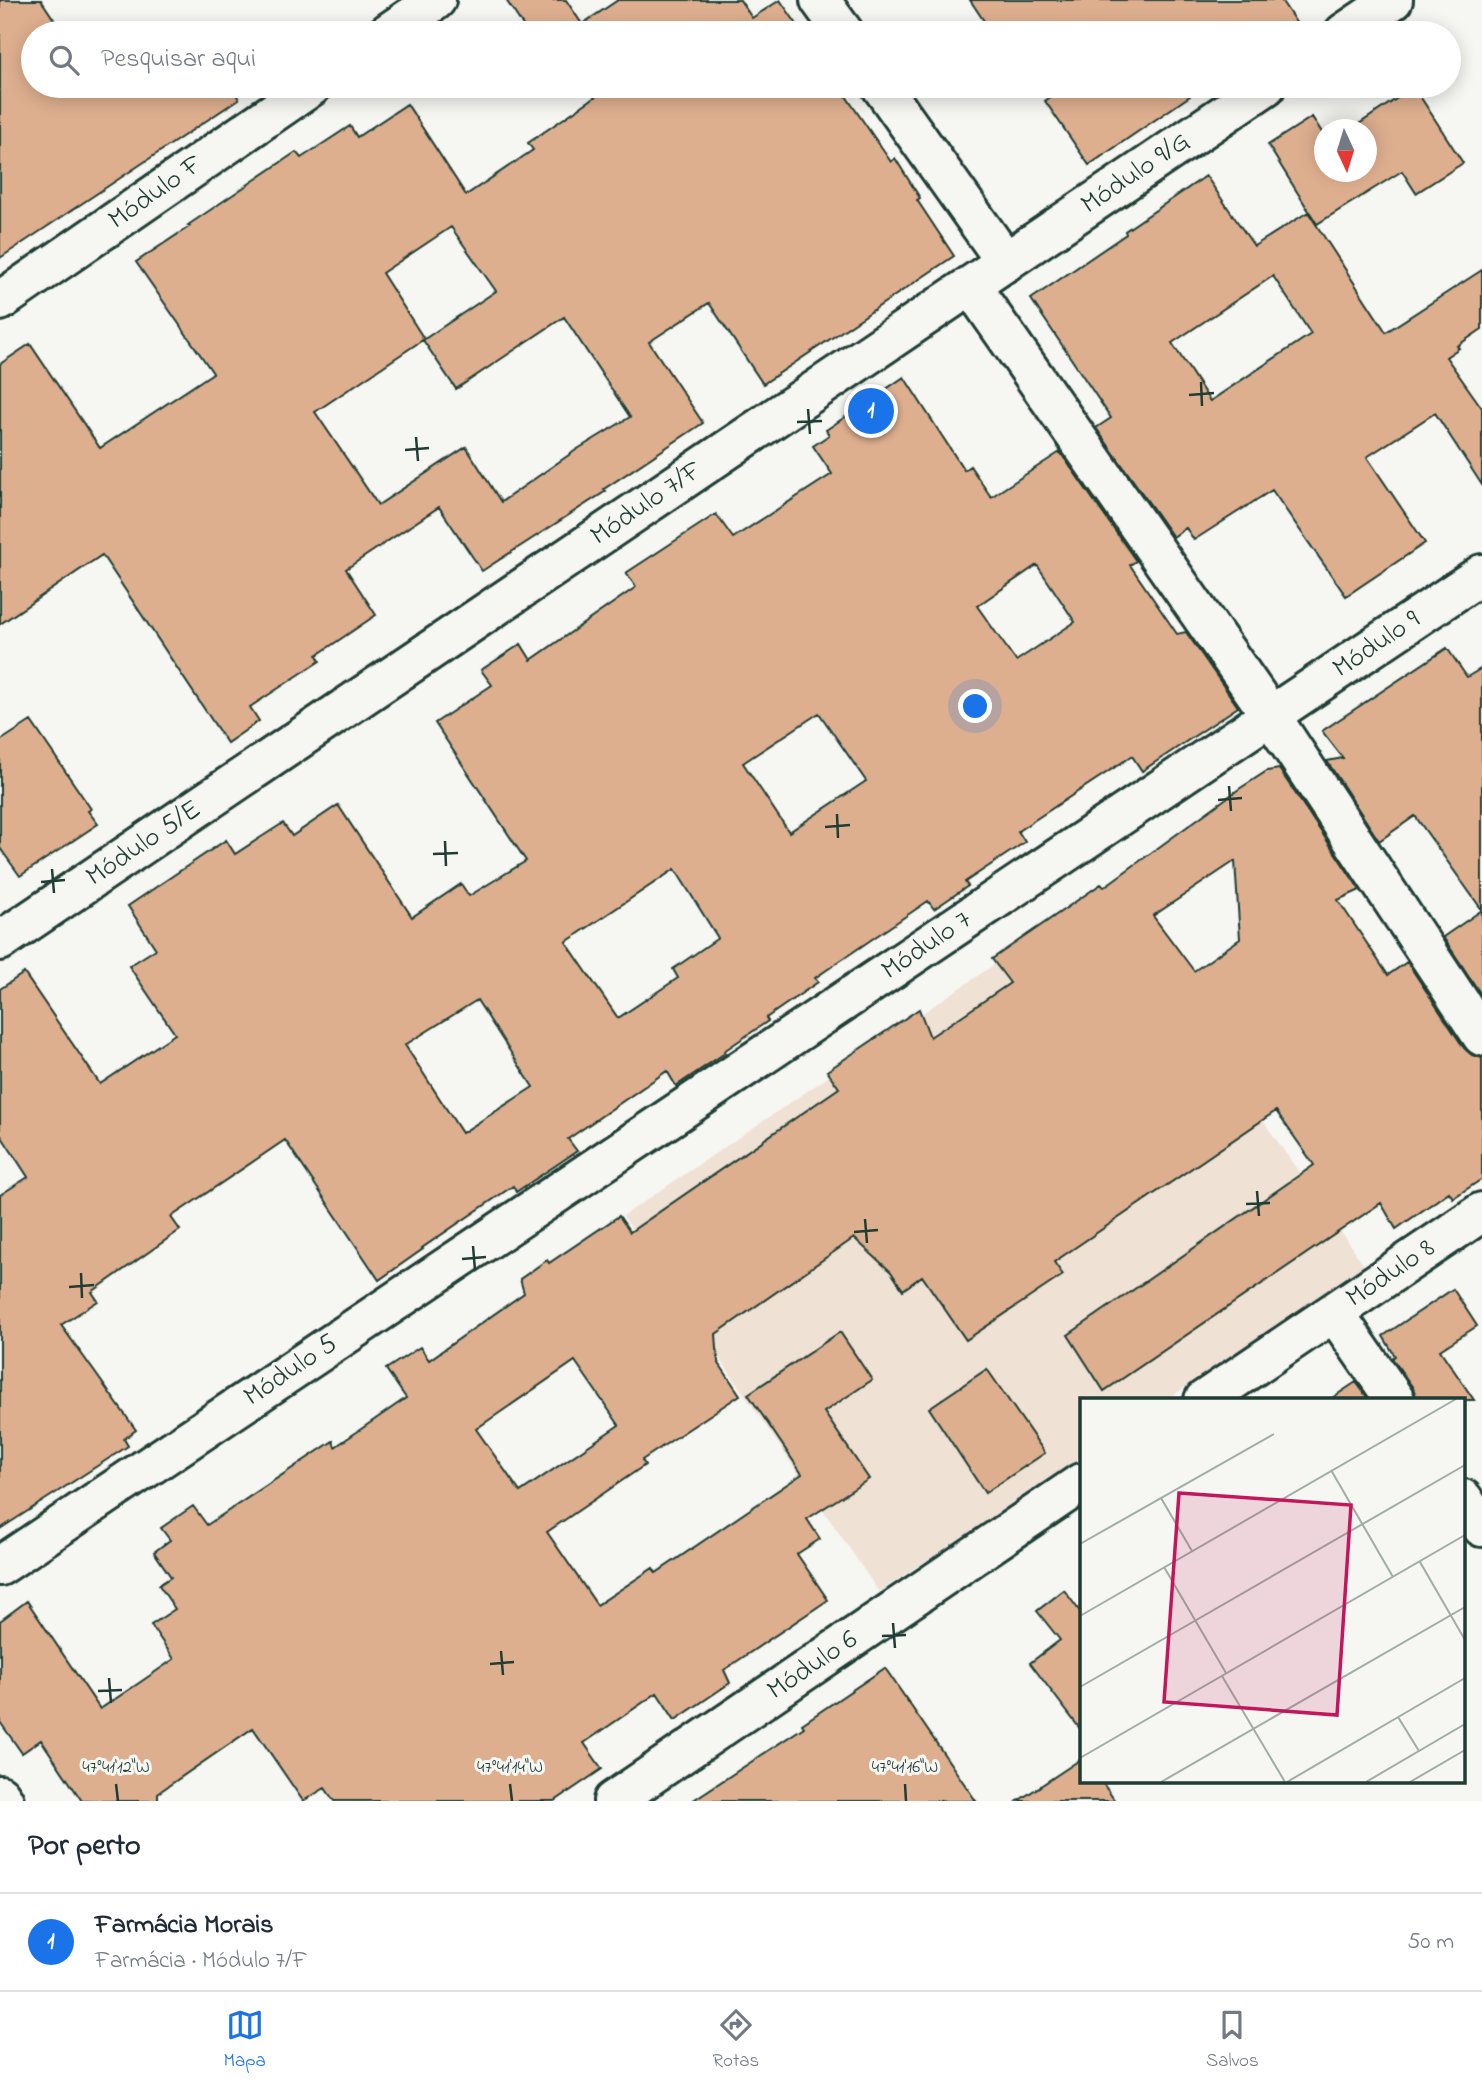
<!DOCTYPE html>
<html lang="pt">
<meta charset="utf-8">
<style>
:root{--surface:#fff;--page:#f6f6f7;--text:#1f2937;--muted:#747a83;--line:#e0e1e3;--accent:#1a73e8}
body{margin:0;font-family:"Indie Flower",sans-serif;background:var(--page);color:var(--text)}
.compass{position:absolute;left:1314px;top:119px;width:63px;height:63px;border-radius:50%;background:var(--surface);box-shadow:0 4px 18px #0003;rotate:176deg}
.you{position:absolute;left:976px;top:707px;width:24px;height:24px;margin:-18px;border:5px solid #fff;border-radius:50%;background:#1a73e8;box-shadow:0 0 0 10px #1a73e833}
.badge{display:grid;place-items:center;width:46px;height:46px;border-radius:50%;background:var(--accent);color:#fff;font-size:23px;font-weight:700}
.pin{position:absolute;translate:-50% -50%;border:4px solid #fff;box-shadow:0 2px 7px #0006}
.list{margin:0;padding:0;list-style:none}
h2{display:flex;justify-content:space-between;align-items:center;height:91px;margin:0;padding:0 28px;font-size:30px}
h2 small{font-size:23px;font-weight:400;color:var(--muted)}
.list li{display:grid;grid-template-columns:46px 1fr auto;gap:21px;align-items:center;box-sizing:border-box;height:98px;padding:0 28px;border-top:2px solid var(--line)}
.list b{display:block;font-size:26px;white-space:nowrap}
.list p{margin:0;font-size:23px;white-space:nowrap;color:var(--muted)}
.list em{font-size:23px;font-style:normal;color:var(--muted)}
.icon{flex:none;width:38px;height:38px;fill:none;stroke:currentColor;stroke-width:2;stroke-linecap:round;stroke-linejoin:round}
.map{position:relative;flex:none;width:1482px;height:1801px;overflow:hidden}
.search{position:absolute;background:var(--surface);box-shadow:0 4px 18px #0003;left:21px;right:21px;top:21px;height:77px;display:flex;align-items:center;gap:18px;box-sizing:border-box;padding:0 24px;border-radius:38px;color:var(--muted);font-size:26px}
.sheet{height:189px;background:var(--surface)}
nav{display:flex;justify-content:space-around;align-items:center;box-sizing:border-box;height:98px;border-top:2px solid var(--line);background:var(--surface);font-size:19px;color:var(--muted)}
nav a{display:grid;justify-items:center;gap:4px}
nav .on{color:var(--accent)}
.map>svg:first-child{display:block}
</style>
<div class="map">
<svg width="1482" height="1801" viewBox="0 0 1482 1801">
<rect width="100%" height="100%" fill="#f6f6f2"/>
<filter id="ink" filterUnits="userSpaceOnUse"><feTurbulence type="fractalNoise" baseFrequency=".0143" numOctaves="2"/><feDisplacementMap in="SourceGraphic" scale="14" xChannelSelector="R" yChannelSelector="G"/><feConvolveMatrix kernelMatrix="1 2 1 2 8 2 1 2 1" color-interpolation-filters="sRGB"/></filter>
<g filter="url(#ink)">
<path fill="#efe1d4" d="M 1103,891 L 1365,1267 L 1166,1400 L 1081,1400 L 1081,1457 L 879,1592 L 623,1216 Z"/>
<path fill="#deaf8f" stroke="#1f3d34" stroke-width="2" fill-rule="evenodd" d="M 0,0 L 41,0 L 63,33 L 33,33 L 33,86 L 98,86 L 99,88 L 102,86 L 230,86 L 239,99 L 0,258 Z
M 506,0 L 566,0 L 582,24 L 618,0 L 740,0 L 752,18 L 780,0 L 803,33 L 528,33 Z
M 970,0 L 1281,0 L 1303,33 L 992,33 Z
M 611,86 L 839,86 L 891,162 L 895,158 L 920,198 L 917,200 L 954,256 L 763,384 L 709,303 L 649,342 L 703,423 L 604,489 L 606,491 L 482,571 L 439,507 L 346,569 L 376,615 L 317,655 L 320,661 L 250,707 L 259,721 L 227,743 L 102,555 L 0,624 L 0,364 L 30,344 L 100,448 L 213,373 L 136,262 L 190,226 L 188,225 L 296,152 L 301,158 L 350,126 L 357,137 L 407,104 L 466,195 L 533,150 L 528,143 ZM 451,227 L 496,291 L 423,340 L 456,389 L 564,317 L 630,417 L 576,450 L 501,502 L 466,447 L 378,505 L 315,412 L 424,339 L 382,273 Z
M 1065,86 L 1184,86 L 1190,96 L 1089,165 L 1045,101 Z
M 1414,87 L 1463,163 L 1416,193 L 1402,171 L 1317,224 L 1268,145 L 1312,117 L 1325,137 L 1325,172 L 1367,172 L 1367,130 L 1350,130 Z
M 1206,176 L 1254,246 L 1308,212 L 1386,332 L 1482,270 L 1482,329 L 1457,346 L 1459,348 L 1446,357 L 1482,408 L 1482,485 L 1435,413 L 1367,457 L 1425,543 L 1346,596 L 1272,490 L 1194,540 L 1186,528 L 1173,537 L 1096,428 L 1111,418 L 1031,299 L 1126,234 L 1125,231 ZM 1273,276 L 1311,334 L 1210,401 L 1172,343 Z
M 904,377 L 964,470 L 970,466 L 991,497 L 1060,452 L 1136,561 L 1130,565 L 1177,634 L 1186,632 L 1238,707 L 1142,771 L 1132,756 L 1018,831 L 1025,842 L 965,882 L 968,886 L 934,909 L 928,901 L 815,978 L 818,982 L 766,1018 L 768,1021 L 724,1051 L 725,1053 L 676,1086 L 667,1071 L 568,1139 L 577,1151 L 516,1192 L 513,1186 L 422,1248 L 423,1249 L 379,1280 L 285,1140 L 171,1217 L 180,1230 L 92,1292 L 98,1301 L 61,1325 L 136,1430 L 124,1439 L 128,1446 L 0,1529 L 0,1195 L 28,1177 L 0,1134 L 0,989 L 24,973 L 100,1084 L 175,1034 L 129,966 L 156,949 L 128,906 L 226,840 L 235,854 L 283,823 L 292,836 L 338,805 L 412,917 L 461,884 L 469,896 L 526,861 L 435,723 L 492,685 L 481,670 L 521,644 L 531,660 L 636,587 L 626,573 L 716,514 L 733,538 L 832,474 L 813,446 L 829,435 L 826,430 ZM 1037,565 L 1075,622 L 1016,661 L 977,606 ZM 819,713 L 866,781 L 789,832 L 743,763 ZM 675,869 L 718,938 L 673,969 L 678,978 L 618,1018 L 566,942 ZM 477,1000 L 533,1087 L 462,1133 L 405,1045 Z
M 1447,648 L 1467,677 L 1482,668 L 1482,996 L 1443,937 L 1482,910 L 1415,816 L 1379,841 L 1327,761 L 1343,758 L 1322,731 Z
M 31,721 L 91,809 L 88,811 L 98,824 L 20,876 L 0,848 L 0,741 Z
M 1279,769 L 1360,890 L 1338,900 L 1388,975 L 1407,962 L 1464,1048 L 1472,1055 L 1482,1058 L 1482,1179 L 1453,1198 L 1449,1192 L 1396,1229 L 1381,1203 L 1104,1391 L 1068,1335 L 1314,1165 L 1276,1111 L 1054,1262 L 1063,1275 L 966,1340 L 922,1276 L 903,1290 L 891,1272 L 854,1238 L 716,1334 L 718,1362 L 740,1395 L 642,1460 L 645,1465 L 547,1532 L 597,1605 L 653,1568 L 656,1573 L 802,1474 L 748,1394 L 840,1332 L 872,1380 L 824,1412 L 869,1479 L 807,1519 L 820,1539 L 797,1554 L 828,1600 L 724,1670 L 730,1683 L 675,1720 L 657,1693 L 584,1743 L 602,1769 L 555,1801 L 334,1801 L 325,1788 L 303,1801 L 253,1728 L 158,1793 L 158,1801 L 82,1801 L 41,1740 L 22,1753 L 0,1722 L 0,1621 L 27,1601 L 100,1709 L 139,1683 L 174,1659 L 151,1625 L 175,1609 L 159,1585 L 171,1577 L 154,1552 L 170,1540 L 161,1528 L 193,1506 L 207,1525 L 333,1441 L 335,1447 L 406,1398 L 386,1369 L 420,1347 L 429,1360 L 524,1293 L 520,1279 L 547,1260 L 549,1263 L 619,1216 L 630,1232 L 839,1088 L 827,1071 L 919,1009 L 930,1037 L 969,1011 L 1010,983 L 992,959 L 1101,884 L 1104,887 L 1239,789 L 1267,771 ZM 1235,861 L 1240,939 L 1194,971 L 1153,916 ZM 575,1361 L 619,1425 L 520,1492 L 476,1429 Z
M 1453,1289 L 1477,1326 L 1440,1350 L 1474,1400 L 1417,1400 L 1413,1388 L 1392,1358 L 1395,1356 L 1383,1336 Z
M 987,1369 L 1045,1453 L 985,1493 L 929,1408 Z
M 1356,1382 L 1369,1400 L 1329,1400 Z
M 1064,1590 L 1081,1613 L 1081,1730 L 1030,1663 L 1060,1640 L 1037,1611 Z
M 885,1668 L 976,1801 L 692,1801 L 804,1727 L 802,1724 Z
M 1081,1759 L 1081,1782 L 1102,1782 L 1115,1801 L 1018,1801 Z"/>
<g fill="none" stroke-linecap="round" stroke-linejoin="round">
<g stroke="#1f3d34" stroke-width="44">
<path id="minor" d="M 820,0 L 844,33
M 388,33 L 436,0
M 1344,33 L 1393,0
M 881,86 L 1006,262
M 971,286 L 1271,716 L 1482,1036
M 0,301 L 312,86
M 0,941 L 1266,86
M 1334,1312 L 1395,1400
M 1204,1400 L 1482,1212
M 1463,1499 L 1482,1527
M 0,1566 L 1482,574
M 0,1795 L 4,1801
M 613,1801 L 1081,1483"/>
</g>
<use href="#minor" stroke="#f6f6f2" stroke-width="38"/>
</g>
</g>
<path fill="none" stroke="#1f3d34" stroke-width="2.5" d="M 1201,382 L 1202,406M 1189,395 L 1214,393M 808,409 L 810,434M 797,422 L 822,421M 416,437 L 418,461M 405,450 L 429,448M 1229,786 L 1231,811M 1218,800 L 1242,798M 837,814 L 838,838M 825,827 L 850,825M 445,841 L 446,866M 433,854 L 458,853M 52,869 L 54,893M 41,882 L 65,880M 1257,1191 L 1259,1216M 1246,1204 L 1270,1203M 865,1219 L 867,1243M 854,1232 L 878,1230M 473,1246 L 475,1270M 462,1259 L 486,1257M 81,1273 L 82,1298M 69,1287 L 94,1285M 893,1623 L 895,1648M 882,1636 L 906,1635M 501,1651 L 503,1675M 490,1664 L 514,1662M 109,1678 L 111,1703M 98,1691 L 122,1690M 116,1784 L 118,1801M 510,1784 L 512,1801M 905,1784 L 906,1801"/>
<g text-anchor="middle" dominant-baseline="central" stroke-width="6" stroke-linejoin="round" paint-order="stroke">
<g font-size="28" fill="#1f3d34" stroke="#f6f6f2">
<text transform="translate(1136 174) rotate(-34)">Módulo 9/G</text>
<text transform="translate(156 193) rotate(-35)">Módulo F</text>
<text transform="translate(647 504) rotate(-34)">Módulo 7/F</text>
<text transform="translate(1377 645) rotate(-34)">Módulo 9</text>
<text transform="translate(144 844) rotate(-34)">Módulo 5/E</text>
<text transform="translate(927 946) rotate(-34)">Módulo 7</text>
<text transform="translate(1391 1274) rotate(-34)">Módulo 8</text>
<text transform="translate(291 1371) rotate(-34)">Módulo 5</text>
<text transform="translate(813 1666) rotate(-34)">Módulo 6</text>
</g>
</g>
<g transform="translate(1080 1398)">
<rect width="385" height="385" fill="#f6f6f2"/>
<path fill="none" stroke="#a0aca6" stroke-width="2" d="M 251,72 L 313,179M 81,100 L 112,153M 0,146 L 194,36M 340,164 L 385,242M 84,169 L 146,275M 0,218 L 376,1M 142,278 L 205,384M 0,289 L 385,67M 318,319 L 339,353M 0,360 L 385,137M 81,384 L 385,209M 207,384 L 385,280M 286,384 L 385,326M 330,384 L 385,352"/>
<path fill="#c2185b" fill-opacity="0.15" stroke="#c2185b" stroke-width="3.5" d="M 99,95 L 271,107 L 257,317 L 84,304 Z"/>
<rect width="385" height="385" fill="none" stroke="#1f3d34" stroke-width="3.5"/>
</g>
<g font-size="18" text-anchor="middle" fill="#1f3d34" stroke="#f6f6f2" stroke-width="6" stroke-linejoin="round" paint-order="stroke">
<text x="116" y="1772">47°41'12"W</text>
<text x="510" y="1772">47°41'14"W</text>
<text x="905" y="1772">47°41'16"W</text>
</g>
</svg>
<svg class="compass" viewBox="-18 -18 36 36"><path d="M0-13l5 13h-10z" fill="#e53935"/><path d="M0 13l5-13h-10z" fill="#747a83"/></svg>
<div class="you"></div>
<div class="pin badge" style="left:871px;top:411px">1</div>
<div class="search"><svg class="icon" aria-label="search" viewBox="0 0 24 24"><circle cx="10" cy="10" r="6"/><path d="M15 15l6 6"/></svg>Pesquisar aqui</div>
</div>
<section class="sheet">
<h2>Por perto<small></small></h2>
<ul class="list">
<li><span class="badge">1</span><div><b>Farmácia Morais</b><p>Farmácia · Módulo 7/F</p></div><em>50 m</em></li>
</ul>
</section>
<nav>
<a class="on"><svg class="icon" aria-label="map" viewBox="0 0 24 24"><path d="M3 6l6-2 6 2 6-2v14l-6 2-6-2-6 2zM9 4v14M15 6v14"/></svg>Mapa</a>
<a><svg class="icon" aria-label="directions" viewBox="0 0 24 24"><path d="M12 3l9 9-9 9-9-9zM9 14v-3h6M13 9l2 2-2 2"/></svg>Rotas</a>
<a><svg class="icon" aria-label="saved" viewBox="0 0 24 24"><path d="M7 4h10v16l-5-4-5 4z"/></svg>Salvos</a>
</nav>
